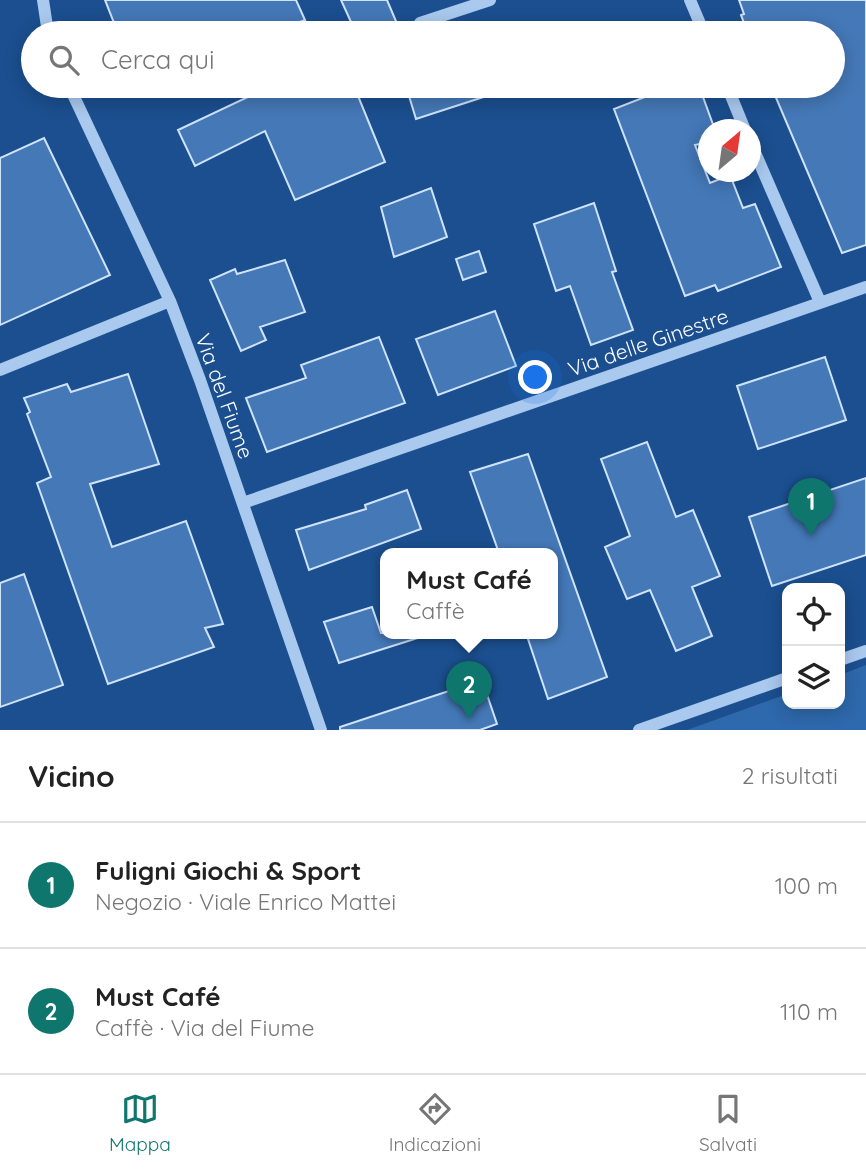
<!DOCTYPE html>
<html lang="it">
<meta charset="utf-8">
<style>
:root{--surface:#fff;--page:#f6f6f6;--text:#222;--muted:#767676;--line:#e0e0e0;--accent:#0f766e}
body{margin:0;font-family:Quicksand,sans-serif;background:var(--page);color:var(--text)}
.controls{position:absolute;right:21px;bottom:21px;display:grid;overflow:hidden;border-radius:14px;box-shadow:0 4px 18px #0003}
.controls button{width:63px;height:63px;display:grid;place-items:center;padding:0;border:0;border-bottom:2px solid var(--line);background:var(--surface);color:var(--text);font:35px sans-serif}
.compass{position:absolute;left:698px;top:119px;width:63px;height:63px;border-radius:50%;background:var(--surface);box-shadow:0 4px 18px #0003;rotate:29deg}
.you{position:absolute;left:536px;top:378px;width:24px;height:24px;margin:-18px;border:5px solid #fff;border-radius:50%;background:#1a73e8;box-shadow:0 0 0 10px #1a73e833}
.badge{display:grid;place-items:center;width:46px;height:46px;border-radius:50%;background:var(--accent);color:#fff;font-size:23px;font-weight:700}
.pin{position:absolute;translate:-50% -58px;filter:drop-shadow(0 2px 4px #0008)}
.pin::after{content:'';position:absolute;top:37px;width:24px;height:21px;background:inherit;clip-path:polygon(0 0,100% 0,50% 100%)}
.popup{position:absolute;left:380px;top:548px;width:178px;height:91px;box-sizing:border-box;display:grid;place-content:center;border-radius:14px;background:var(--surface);filter:drop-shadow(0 2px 5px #0005);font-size:23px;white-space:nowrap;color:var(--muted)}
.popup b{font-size:26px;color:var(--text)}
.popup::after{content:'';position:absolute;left:50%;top:100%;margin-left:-14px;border:14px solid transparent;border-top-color:var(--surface)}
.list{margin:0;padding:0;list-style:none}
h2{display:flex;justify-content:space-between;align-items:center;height:91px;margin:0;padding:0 28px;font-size:30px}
h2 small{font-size:23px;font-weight:400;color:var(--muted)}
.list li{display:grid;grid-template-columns:46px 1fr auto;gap:21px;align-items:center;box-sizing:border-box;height:126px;padding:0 28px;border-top:2px solid var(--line)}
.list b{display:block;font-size:26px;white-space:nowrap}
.list p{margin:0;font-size:23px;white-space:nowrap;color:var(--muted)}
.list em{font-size:23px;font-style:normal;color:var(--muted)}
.icon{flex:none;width:38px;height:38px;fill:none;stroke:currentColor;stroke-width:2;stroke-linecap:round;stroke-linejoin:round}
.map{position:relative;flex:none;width:866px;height:730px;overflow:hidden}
.search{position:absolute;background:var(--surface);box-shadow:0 4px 18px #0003;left:21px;right:21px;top:21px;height:77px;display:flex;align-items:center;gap:18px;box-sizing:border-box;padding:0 24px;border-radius:38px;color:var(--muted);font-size:26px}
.sheet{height:343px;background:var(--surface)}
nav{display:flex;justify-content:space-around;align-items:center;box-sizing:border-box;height:98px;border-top:2px solid var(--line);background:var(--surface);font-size:19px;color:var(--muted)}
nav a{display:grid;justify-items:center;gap:4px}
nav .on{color:var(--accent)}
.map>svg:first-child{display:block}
</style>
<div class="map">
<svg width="866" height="730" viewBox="0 0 866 730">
<rect width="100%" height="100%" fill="#1b4f8f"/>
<path fill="#2e69ad" d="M 866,665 L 866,730 L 687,730 L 787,694 L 787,704 L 840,704 L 840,675 Z"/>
<path fill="#4478b7" stroke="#cfe3fa" stroke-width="2" d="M 105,0 L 296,0 L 305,20 L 273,33 L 118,33 Z
M 341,0 L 387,0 L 401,33 L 356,33 Z
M 739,0 L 866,0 L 866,245 L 842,253 L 771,86 L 833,86 L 833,33 L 748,33 L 741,15 L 744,14 Z
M 271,86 L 354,86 L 385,162 L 295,200 L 265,131 L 195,166 L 178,130 Z
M 406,86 L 507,86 L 508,89 L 416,119 Z
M 673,86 L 699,86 L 715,130 L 709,130 L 709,142 L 695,145 L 710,183 L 730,175 L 743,208 L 755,204 L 781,267 L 718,291 L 715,285 L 685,296 L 614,109 Z
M 44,138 L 110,275 L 0,325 L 0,158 Z
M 431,188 L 447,237 L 394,257 L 381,207 Z
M 594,203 L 616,271 L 612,272 L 633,330 L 591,345 L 570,286 L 556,291 L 534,224 Z
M 479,251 L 486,272 L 463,280 L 456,259 Z
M 285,260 L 305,312 L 260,327 L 266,340 L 241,351 L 210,280 L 235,269 L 237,274 Z
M 495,311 L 516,366 L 438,395 L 416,339 Z
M 379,337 L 405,403 L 267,452 L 246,398 L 306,378 L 301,365 Z
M 825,357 L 846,420 L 758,449 L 737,386 Z
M 128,374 L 159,464 L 90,484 L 112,547 L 186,521 L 223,624 L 205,628 L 214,647 L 108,684 L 37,483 L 51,477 L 27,414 L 30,412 L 24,398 L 67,384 L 71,392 Z
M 647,442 L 676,517 L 693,510 L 720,576 L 692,587 L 712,636 L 676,651 L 650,590 L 627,599 L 605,547 L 630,536 L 601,459 Z
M 528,454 L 607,677 L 548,699 L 526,633 L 553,633 L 553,553 L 499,553 L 470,472 Z
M 866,478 L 866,555 L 772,586 L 749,517 Z
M 407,490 L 421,529 L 309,570 L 296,530 L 366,509 L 365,505 Z
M 24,574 L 63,685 L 0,707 L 0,583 Z
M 372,607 L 381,633 L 424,633 L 424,636 L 339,663 L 324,622 Z
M 482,680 L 497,724 L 480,730 L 340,730 L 340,727 Z"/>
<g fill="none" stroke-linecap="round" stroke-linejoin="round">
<path stroke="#a9c9ee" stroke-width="12" d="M 43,0 L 48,33
M 690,0 L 704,33
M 420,23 L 490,0
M 69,86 L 170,301 L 200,380 L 321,730
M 727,86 L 745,130
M 750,141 L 820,302
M 0,370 L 170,301
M 243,503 L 866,287
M 840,660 L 866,651
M 639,730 L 787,678"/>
</g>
<g text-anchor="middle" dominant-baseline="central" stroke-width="7" stroke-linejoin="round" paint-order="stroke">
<g font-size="21" fill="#fff" stroke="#1b4f8f">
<text transform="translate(648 342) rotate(-19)">Via delle Ginestre</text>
<text transform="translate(225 396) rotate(70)">Via del Fiume</text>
</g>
</g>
</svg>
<div class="controls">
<button><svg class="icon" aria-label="locate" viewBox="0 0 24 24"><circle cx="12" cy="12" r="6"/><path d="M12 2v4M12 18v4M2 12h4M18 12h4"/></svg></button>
<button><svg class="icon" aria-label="layers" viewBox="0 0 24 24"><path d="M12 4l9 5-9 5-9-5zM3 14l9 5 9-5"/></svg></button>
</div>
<svg class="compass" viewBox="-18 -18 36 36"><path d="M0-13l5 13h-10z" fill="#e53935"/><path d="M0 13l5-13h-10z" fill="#767676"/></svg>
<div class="you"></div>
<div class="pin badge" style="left:811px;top:536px">1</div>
<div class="pin badge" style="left:469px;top:719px">2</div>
<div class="popup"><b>Must Café</b>Caffè</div>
<div class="search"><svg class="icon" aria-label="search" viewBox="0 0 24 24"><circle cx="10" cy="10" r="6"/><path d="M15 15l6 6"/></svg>Cerca qui</div>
</div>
<section class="sheet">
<h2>Vicino<small>2 risultati</small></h2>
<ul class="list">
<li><span class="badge">1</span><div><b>Fuligni Giochi &amp; Sport</b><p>Negozio · Viale Enrico Mattei</p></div><em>100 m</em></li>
<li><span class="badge">2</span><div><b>Must Café</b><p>Caffè · Via del Fiume</p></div><em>110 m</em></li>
</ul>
</section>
<nav>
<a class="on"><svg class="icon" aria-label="map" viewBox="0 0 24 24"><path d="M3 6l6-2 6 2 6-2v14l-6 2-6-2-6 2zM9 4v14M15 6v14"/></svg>Mappa</a>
<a><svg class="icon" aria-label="directions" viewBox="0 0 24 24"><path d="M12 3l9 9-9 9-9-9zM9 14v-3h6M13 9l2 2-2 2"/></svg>Indicazioni</a>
<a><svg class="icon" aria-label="saved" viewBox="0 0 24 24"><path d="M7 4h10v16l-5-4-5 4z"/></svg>Salvati</a>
</nav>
